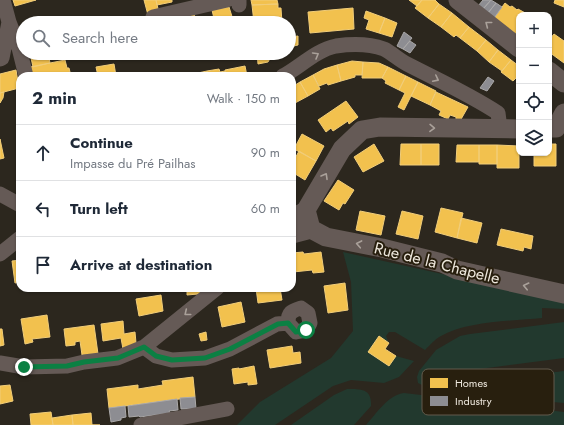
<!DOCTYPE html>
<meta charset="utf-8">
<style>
:root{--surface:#fff;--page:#f6f6f7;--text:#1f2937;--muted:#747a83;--line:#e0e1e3}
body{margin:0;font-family:Jost,sans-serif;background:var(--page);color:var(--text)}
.controls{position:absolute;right:12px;top:12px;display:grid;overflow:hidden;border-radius:8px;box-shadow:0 1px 3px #0004}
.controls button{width:36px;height:36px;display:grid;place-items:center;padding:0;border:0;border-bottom:1px solid var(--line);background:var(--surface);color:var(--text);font:20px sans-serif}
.stop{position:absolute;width:12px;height:12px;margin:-9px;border:3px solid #0b8043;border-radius:50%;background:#fff}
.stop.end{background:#0b8043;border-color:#fff;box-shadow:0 1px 4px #0008}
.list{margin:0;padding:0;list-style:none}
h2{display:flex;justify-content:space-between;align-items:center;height:52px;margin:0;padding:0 16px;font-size:17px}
h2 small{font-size:13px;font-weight:400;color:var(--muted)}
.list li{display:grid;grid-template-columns:26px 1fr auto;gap:12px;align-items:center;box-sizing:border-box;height:56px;padding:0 16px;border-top:1px solid var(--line)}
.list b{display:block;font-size:15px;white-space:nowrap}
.list p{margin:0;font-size:13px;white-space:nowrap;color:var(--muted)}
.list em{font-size:13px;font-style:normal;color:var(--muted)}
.icon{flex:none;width:22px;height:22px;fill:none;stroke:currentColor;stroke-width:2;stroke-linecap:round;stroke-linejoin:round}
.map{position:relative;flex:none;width:564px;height:425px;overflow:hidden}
.search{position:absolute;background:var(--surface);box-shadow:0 1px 3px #0004;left:16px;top:16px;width:280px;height:44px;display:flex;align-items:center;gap:10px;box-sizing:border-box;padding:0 14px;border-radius:22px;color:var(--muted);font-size:15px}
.panel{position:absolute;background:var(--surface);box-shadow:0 1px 3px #0004;left:16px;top:72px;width:280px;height:220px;border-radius:12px}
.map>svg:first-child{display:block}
</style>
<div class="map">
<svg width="564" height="425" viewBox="0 0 564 425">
<rect width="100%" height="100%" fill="#2c271e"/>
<path fill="#22392e" d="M 343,252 L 564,301 L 564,309 L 542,308 L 542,318 C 513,321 467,321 441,336 C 435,339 430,345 425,350 L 395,332 L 389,332 L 386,336 L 389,343 L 369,352 L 396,356 L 414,361 L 399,377 L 384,383 L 351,380 L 333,386 L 275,425 L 237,425 L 260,402 L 331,358 L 353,331 L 351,282 Z
M 564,322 L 564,358 L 464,371 L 428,386 L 422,385 L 418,383 L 417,377 L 419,371 L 436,350 L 460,336 L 470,334 Z
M 564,371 L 564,403 L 530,400 L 522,393 L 521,385 C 531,373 550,373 564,371 Z
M 347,389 C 362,389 372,389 371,406 L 354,425 L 291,425 L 334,395 Z
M 404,393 L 564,412 L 564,425 L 366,425 C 376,414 388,395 404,393 Z"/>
<path fill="#f2c14e" stroke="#f1cd79" d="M 13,0 L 36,0 L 15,6 Z
M 144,0 L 156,0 L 159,13 L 148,15 Z
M 156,0 L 172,0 L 172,2 L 157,5 Z
M 251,0 L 277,0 L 278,4 L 252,5 Z
M 409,0 L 422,0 L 417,6 Z
M 422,0 L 435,0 L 439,4 L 428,18 L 415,8 Z
M 555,0 L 564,0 L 564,7 L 554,3 Z
M 505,3 L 510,7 L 512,6 L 517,10 L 518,9 L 529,15 L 519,15 L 519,33 L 517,35 L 494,18 Z
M 278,4 L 278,8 L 281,8 L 282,23 L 254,23 L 252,5 Z
M 439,4 L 452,13 L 441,27 L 428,18 Z
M 229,7 L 234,23 L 215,23 L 212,10 Z
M 353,8 L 354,29 L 310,33 L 308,12 Z
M 366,11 L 385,18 L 379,33 L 366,29 L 369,20 L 364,18 Z
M 452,13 L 469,27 L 460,38 L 456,35 L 454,37 L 441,27 Z
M 194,14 L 196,23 L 178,23 L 177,17 Z
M 385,18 L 397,23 L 392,37 L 379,33 Z
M 469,27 L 486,40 L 477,51 L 460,38 Z
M 554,34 L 564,41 L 564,63 L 549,52 L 549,40 Z
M 298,36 L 298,45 L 289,47 L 289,37 Z
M 486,40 L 498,50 L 489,62 L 477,51 Z
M 498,50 L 511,60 L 502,71 L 489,62 Z
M 30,53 L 48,53 L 50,63 L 33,67 Z
M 257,53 L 274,53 L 274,55 L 272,55 L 268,62 L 258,64 Z
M 65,60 L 67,68 L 69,68 L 71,76 L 49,76 L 49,74 L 42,75 L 41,74 L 32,76 L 30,67 Z
M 511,60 L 519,66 L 519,80 L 516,78 L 513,81 L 501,72 Z
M 352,61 L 363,62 L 362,75 L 355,75 L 355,77 L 341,81 L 337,65 Z
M 363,62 L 379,63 L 388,67 L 382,78 L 362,78 Z
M 114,64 L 116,76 L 98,76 L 96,67 Z
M 337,65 L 341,81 L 328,85 L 327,83 L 319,86 L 313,75 L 324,69 Z
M 245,66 L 247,76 L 226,76 L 225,70 Z
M 388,67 L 406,76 L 399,90 L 385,83 L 386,81 L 382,78 Z
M 219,69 L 220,72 L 225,71 L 226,76 L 208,76 L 207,71 Z
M 16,70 L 19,88 L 0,93 L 0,74 Z
M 207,71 L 208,76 L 189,76 L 189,75 Z
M 313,75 L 320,89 L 308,96 L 300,82 Z
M 406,76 L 418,82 L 404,110 L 398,107 L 405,93 L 399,90 Z
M 300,82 L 308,96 L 295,103 L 292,97 L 292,87 Z
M 418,82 L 436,91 L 430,105 L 411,96 Z
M 4,92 L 3,98 L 0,103 L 0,93 Z
M 436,92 L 468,107 L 460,121 L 456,121 L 456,117 L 450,115 L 448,119 L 439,115 L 441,111 L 430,105 Z
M 346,101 L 358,117 L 349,124 L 348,121 L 333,131 L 331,128 L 326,132 L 318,120 Z
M 302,134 L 324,146 L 316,161 L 294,149 Z
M 0,139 L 4,158 L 0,159 Z
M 374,144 L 384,161 L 363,172 L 354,157 Z
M 401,144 L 421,144 L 421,165 L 400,165 Z
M 421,144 L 439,144 L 439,165 L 421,165 Z
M 549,144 L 556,144 L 556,166 L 534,166 L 534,153 L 549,153 Z
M 457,145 L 479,145 L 479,162 L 456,162 Z
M 479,145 L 497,145 L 497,164 L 479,164 Z
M 497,145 L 519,146 L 519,168 L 497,168 Z
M 299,151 L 316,161 L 305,180 L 292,172 L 292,164 Z
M 338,180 L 354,190 L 345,204 L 343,203 L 339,210 L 324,201 Z
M 441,208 L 463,213 L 457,238 L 435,232 Z
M 360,211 L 385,216 L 381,235 L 356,230 Z
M 402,211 L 423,216 L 418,239 L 396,234 Z
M 461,218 L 482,223 L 477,243 L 457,238 Z
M 501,229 L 533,236 L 531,249 L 524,247 L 523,251 L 497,245 Z
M 303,252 L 304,254 L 321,252 L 324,272 L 313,273 L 312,270 L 293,272 L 292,253 Z
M 20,260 L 20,282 L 15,283 L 12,261 Z
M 345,283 L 348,310 L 328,313 L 324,286 Z
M 187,288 L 200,288 L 201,292 L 198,294 L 187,295 Z
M 256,288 L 280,288 L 282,300 L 258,303 Z
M 161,295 L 163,311 L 139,316 L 136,299 Z
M 241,302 L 245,322 L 222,327 L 218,307 Z
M 47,315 L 50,337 L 32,339 L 33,342 L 25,344 L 21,319 Z
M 123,321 L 124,334 L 135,332 L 136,343 L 123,349 L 121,338 L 103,341 L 101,324 Z
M 94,325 L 98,354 L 82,355 L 80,341 L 75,342 L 75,345 L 66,346 L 64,329 Z
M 0,329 L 2,329 L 4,345 L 0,346 Z
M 206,332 L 207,340 L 201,341 L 199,334 Z
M 379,336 L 389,343 L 385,349 L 396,356 L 389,366 L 368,352 Z
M 292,346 L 293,353 L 300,352 L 301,363 L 270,368 L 267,350 Z
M 254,366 L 257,384 L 248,385 L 248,382 L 234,384 L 232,369 L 239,368 L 239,369 Z
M 193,377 L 195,397 L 109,408 L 107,389 L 138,385 L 138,389 L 163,385 L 162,381 Z
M 10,385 L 13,401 L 0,404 L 0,386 Z
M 51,412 L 53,425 L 31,425 L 30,414 Z
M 91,413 L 92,425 L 100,425 L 73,425 L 72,415 Z
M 72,415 L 73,425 L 53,425 L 52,418 Z"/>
<path fill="#8d8d92" stroke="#aaa8a8" d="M 483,0 L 491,0 L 483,9 L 478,6 Z
M 491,0 L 496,3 L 488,13 L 483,9 Z
M 496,3 L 502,7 L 494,18 L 488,13 Z
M 404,32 L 412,38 L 403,49 L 397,46 Z
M 410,41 L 416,45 L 410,53 L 403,49 Z
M 488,77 L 494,81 L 487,91 L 480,88 Z
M 195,397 L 196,409 L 181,409 L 180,398 Z
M 177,399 L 178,410 L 169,411 L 170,413 L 140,417 L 139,416 L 129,417 L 128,406 Z
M 125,406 L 126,417 L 121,418 L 121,420 L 111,422 L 109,408 Z"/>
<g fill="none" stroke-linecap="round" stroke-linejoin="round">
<path stroke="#655a56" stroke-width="15" d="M 3,0 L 9,22 L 19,48 L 26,76
M 239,5 L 239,0
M 153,17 L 227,0
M 0,59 L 2,58 L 9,22
M 283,76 C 300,67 316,50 336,46 C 351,44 370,44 384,49 C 392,53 399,60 407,64 C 438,80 469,94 498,113 L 500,129
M 0,194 L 20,205
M 0,254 L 20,238
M 144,347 L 156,356 L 172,360 L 205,358 L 230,349 L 277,324 L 288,323 L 296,332 L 306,330 L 310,323 L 308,313 L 301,308 C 292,311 288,312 288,323
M 0,363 L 24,367 L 67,366 L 84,362 L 117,358 L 144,347 L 217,288
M 141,425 L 227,409"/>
<path stroke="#655a56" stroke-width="19" d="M 458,0 L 519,48
M 549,71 L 564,83
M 549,128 L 556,128 L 564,113
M 306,210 L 311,229 L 326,237 L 382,248 L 442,263 L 457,270 L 564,294
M 292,217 L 302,213 L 306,210 L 342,149 L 362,130 L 380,127 L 519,129
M 292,234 L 311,229"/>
</g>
<defs><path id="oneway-chevron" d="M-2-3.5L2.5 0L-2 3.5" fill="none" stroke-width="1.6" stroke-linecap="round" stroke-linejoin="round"/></defs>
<g stroke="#aaa19a">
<use href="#oneway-chevron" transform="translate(488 24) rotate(-142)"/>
<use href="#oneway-chevron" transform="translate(316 55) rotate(-30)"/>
<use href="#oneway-chevron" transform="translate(436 79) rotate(27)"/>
<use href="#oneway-chevron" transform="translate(432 128) rotate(1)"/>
<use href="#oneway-chevron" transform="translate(325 176) rotate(-60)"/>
<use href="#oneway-chevron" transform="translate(359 244) rotate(-169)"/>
<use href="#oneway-chevron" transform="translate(526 286) rotate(-167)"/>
<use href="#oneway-chevron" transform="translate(187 313) rotate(141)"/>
</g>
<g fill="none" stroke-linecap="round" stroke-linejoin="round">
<path stroke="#0b8043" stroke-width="5" d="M 24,367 L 67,366 L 84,362 L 118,358 L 144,347 L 156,356 L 172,360 L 205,358 L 230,349 L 278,324 L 288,323 L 296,332 L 306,330"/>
</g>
<g text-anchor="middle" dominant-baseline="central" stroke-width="4" stroke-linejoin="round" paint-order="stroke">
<g font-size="16" fill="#eee8dd" stroke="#281f0e">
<text transform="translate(437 263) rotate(14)">Rue de la Chapelle</text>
</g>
</g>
<rect x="422" y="369" width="132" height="46" rx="6" fill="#281f0e" stroke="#635b4c" stroke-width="1"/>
<rect x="430" y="378" width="18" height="10" fill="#f2c14e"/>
<rect x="430" y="396" width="18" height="10" fill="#8d8d92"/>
<g font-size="11" fill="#eee8dd">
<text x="455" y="387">Homes</text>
<text x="455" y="405">Industry</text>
</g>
</svg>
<div class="controls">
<button>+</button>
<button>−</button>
<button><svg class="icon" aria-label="locate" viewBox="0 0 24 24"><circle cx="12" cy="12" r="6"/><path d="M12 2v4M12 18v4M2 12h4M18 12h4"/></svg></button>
<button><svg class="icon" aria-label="layers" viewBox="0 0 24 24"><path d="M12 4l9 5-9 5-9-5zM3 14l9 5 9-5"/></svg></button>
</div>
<div class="stop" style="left:306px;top:330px"></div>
<div class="stop end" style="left:24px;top:367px"></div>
<div class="search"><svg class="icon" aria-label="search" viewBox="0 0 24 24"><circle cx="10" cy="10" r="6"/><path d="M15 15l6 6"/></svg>Search here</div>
<section class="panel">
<h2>2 min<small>Walk · 150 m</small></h2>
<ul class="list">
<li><svg class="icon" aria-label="ahead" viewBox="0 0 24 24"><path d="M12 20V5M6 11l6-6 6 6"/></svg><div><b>Continue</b><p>Impasse du Pré Pailhas</p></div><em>90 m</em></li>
<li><svg class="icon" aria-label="left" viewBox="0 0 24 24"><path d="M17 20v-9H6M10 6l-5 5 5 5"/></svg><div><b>Turn left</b></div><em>60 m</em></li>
<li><svg class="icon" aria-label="arrive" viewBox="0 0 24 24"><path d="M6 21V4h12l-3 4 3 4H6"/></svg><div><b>Arrive at destination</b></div></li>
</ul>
</section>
</div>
